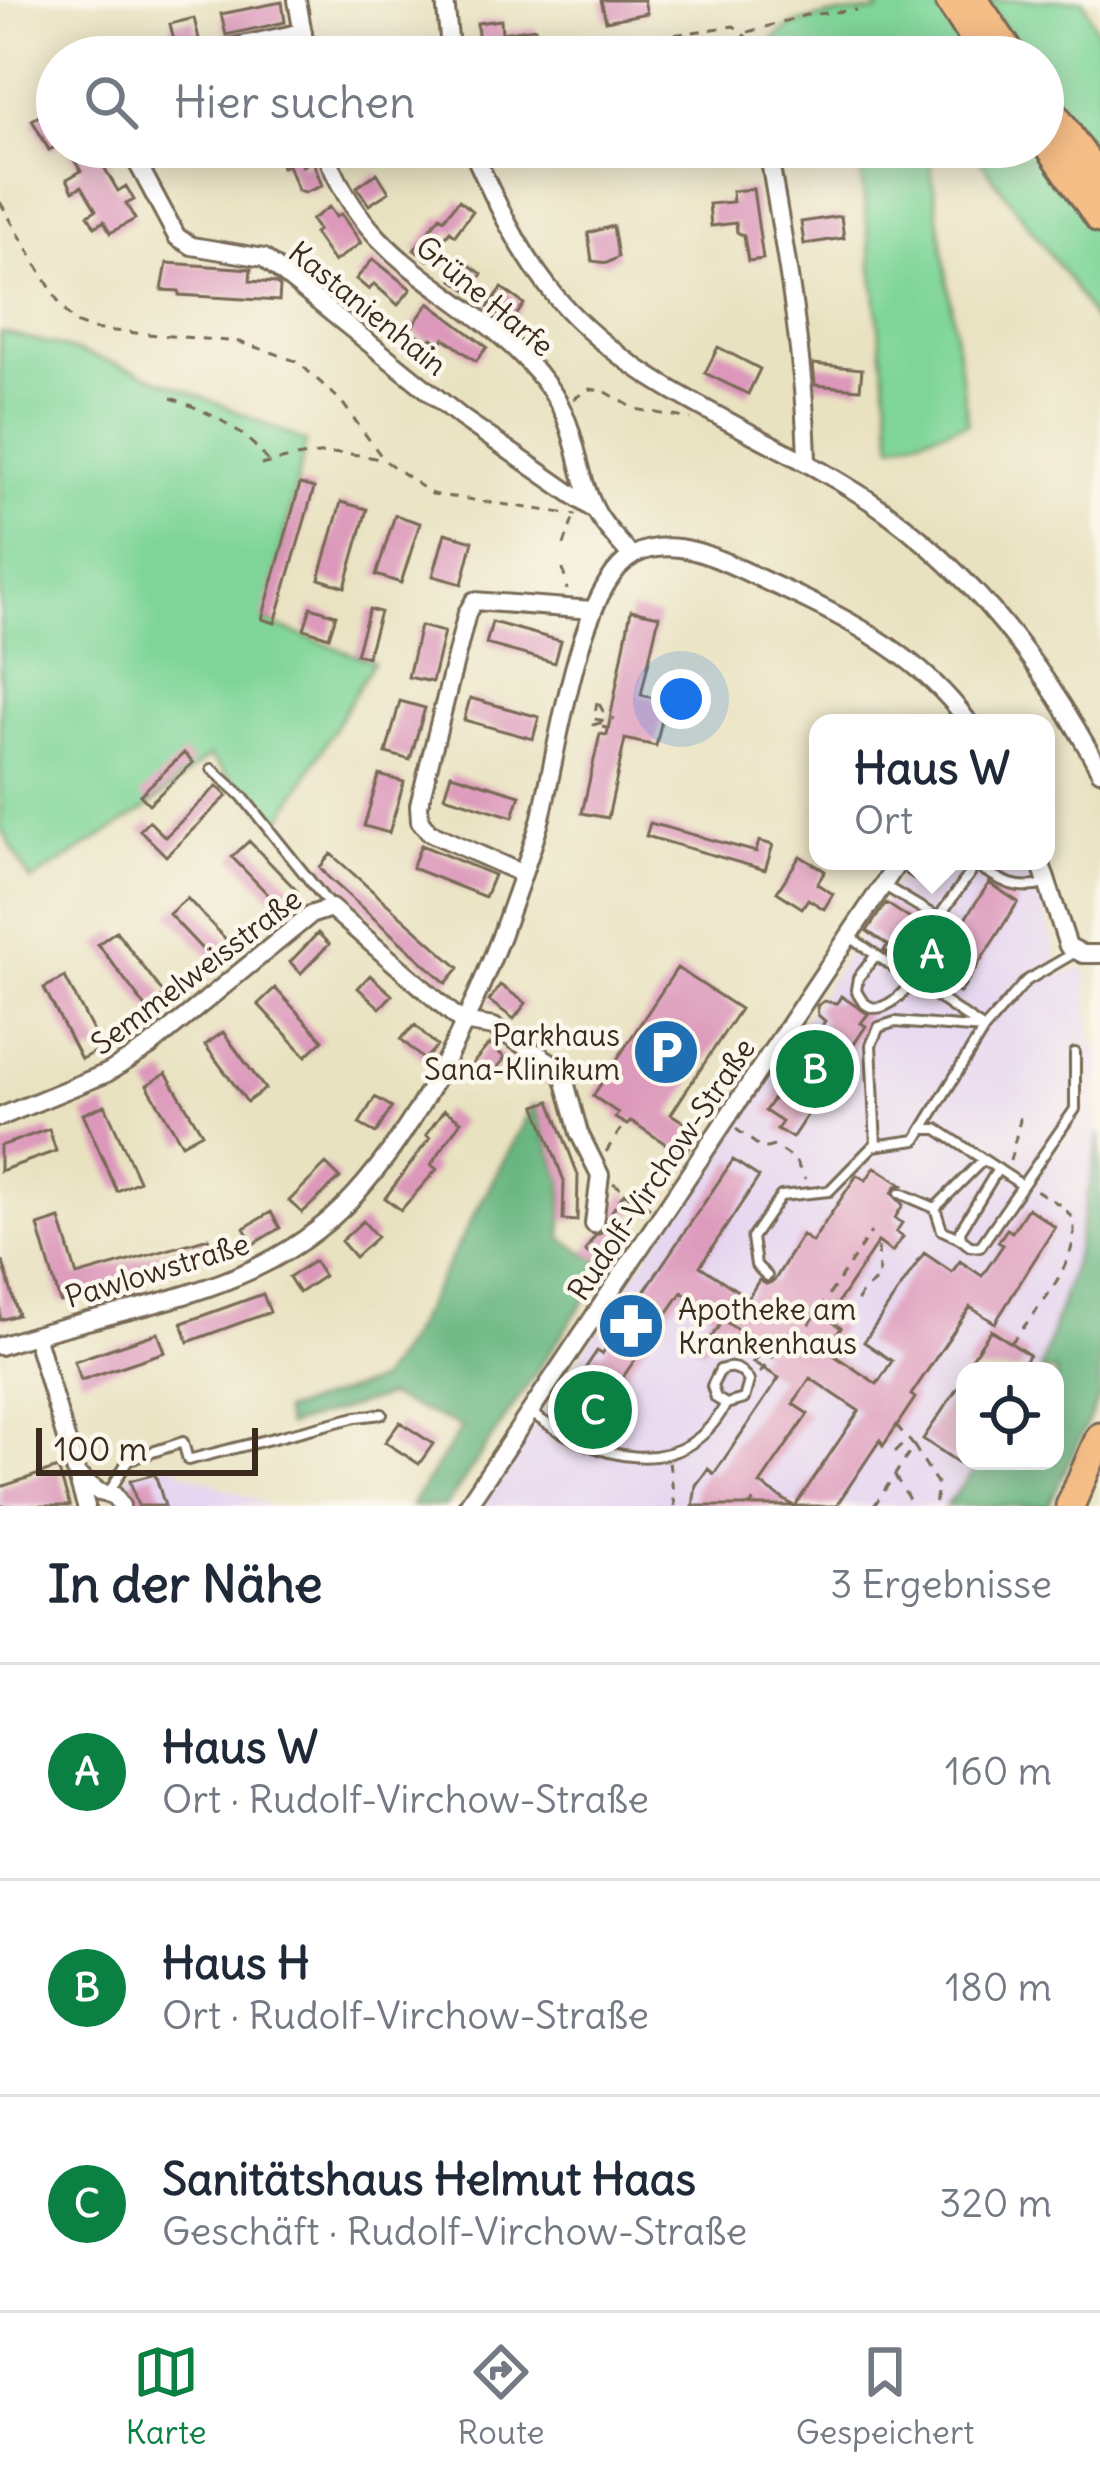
<!DOCTYPE html>
<html lang="de">
<meta charset="utf-8">
<style>
:root{--surface:#fff;--page:#f2f2f3;--text:#1f2937;--muted:#747a83;--line:#e0e1e3;--accent:#0b8043}
body{margin:0;font-family:Delius,sans-serif;background:var(--page);color:var(--text)}
.controls{position:absolute;right:36px;bottom:36px;display:grid;overflow:hidden;border-radius:24px;box-shadow:0 6px 30px #0003}
.controls button{width:108px;height:108px;display:grid;place-items:center;padding:0;border:0;border-bottom:3px solid var(--line);background:var(--surface);color:var(--text);font:60px sans-serif}
.scale{position:absolute;left:36px;bottom:30px;width:222px;box-sizing:border-box;padding-left:12px;border:6px solid #3b2a1e;border-top:0;font-size:33px;line-height:42px;white-space:nowrap;color:#3b2a1e;-webkit-text-stroke:9px #fbf7ec;paint-order:stroke}
.you{position:absolute;left:681px;top:699px;width:42px;height:42px;margin:-30px;border:9px solid #fff;border-radius:50%;background:#1a73e8;box-shadow:0 0 0 18px #1a73e833}
.badge{display:grid;place-items:center;width:78px;height:78px;border-radius:50%;background:var(--accent);color:#fff;font-size:39px;font-weight:700}
.pin{position:absolute;translate:-50% -50%;border:6px solid #fff;box-shadow:0 3px 12px #0006}
.popup{position:absolute;left:809px;top:714px;width:246px;height:156px;box-sizing:border-box;display:grid;place-content:center;border-radius:24px;background:var(--surface);filter:drop-shadow(0 3px 9px #0005);font-size:39px;white-space:nowrap;color:var(--muted)}
.popup b{font-size:45px;color:var(--text)}
.popup::after{content:'';position:absolute;left:50%;top:100%;margin-left:-24px;border:24px solid transparent;border-top-color:var(--surface)}
.list{margin:0;padding:0;list-style:none}
h2{display:flex;justify-content:space-between;align-items:center;height:156px;margin:0;padding:0 48px;font-size:51px}
h2 small{font-size:39px;font-weight:400;color:var(--muted)}
.list li{display:grid;grid-template-columns:78px 1fr auto;gap:36px;align-items:center;box-sizing:border-box;height:216px;padding:0 48px;border-top:3px solid var(--line)}
.list b{display:block;font-size:45px;white-space:nowrap}
.list p{margin:0;font-size:39px;white-space:nowrap;color:var(--muted)}
.list em{font-size:39px;font-style:normal;color:var(--muted)}
.icon{flex:none;width:66px;height:66px;fill:none;stroke:currentColor;stroke-width:2;stroke-linecap:round;stroke-linejoin:round}
.map{position:relative;flex:none;width:1100px;height:1506px;overflow:hidden}
.search{position:absolute;background:var(--surface);box-shadow:0 6px 30px #0003;left:36px;right:36px;top:36px;height:132px;display:flex;align-items:center;gap:30px;box-sizing:border-box;padding:0 42px;border-radius:66px;color:var(--muted);font-size:45px}
.sheet{height:804px;background:var(--surface)}
nav{display:flex;justify-content:space-around;align-items:center;box-sizing:border-box;height:168px;border-top:3px solid var(--line);background:var(--surface);font-size:33px;color:var(--muted)}
nav a{display:grid;justify-items:center;gap:6px}
nav .on{color:var(--accent)}
.map>svg:first-child{display:block}
</style>
<div class="map">
<svg width="1100" height="1506" viewBox="0 0 1100 1506">
<rect width="100%" height="100%" fill="#fbf7ec"/>
<filter id="ink" filterUnits="userSpaceOnUse"><feTurbulence type="fractalNoise" baseFrequency=".00833" numOctaves="2"/><feDisplacementMap in="SourceGraphic" scale="24" xChannelSelector="R" yChannelSelector="G"/><feConvolveMatrix kernelMatrix="1 2 1 2 8 2 1 2 1" color-interpolation-filters="sRGB"/></filter>
<filter id="wash" filterUnits="userSpaceOnUse"><feTurbulence type="fractalNoise" baseFrequency=".004" numOctaves="4" result="noise"/><feDisplacementMap in="SourceGraphic" scale="48" xChannelSelector="R" yChannelSelector="G"/><feGaussianBlur stdDeviation="2.7" result="paint"/><feColorMatrix in="noise" values="0 0 0 0 0 0 0 0 0 0 0 0 0 0 0 0 0 1.4 0 .05"/><feComposite in="paint" operator="in"/></filter>
<g filter="url(#wash)">
<rect width="100%" height="100%" fill="#e9e2c1"/>
<path fill="#e4d3f1" d="M 910,861 L 1017,861 L 1020,872 L 1029,869 L 1052,937 L 1059,975 L 1086,969 L 1093,1049 L 1100,1049 L 1097,1152 L 1074,1262 L 1040,1371 L 965,1371 L 965,1461 L 983,1461 L 945,1506 L 481,1506 Z
M 175,1461 L 179,1470 L 272,1506 L 136,1506 L 127,1474 Z"/>
<path fill="#7fd598" stroke="#5d805b" stroke-width="3" d="M 872,0 L 936,0 L 974,57 L 765,57 C 776,12 841,16 879,11 Z
M 986,0 L 1083,0 L 1100,38 L 1100,162 L 1043,81 L 1043,57 L 1026,57 Z
M 858,147 L 928,147 L 968,423 L 893,445 Z
M 971,147 L 1037,147 L 1100,238 L 1100,330 L 1071,283 Z
M 0,332 C 106,353 208,398 306,442 L 264,621 L 373,662 L 278,825 L 209,756 L 148,807 L 31,881 L 0,827 Z"/>
<path fill="#67b680" stroke="#51704f" stroke-width="3" d="M 533,1105 L 562,1181 L 562,1239 L 608,1266 L 446,1506 L 411,1506 L 462,1427 L 387,1396 L 287,1426 L 283,1411 L 379,1381 L 410,1335 Z
M 1100,1133 L 1100,1396 L 1048,1506 L 945,1506 L 983,1461 L 1055,1461 L 1055,1371 L 1040,1371 L 1074,1262 Z"/>
<g id="blocks">
<path fill="#dc97ba" d="M 601,0 L 644,0 L 647,13 L 606,21 Z
M 282,2 L 285,22 L 226,35 L 221,14 Z
M 194,18 L 199,39 L 175,45 L 170,24 Z
M 501,20 L 502,33 L 535,28 L 538,52 L 480,57 L 477,23 Z
M 57,106 L 57,146 L 49,150 L 32,120 Z
M 66,147 L 102,147 L 112,164 L 105,169 L 118,191 L 126,186 L 134,200 L 126,204 L 135,219 L 110,233 L 104,221 L 95,227 L 88,215 L 96,210 L 82,186 L 73,191 L 67,179 L 81,171 Z
M 595,147 L 634,147 L 636,163 L 597,164 Z
M 298,148 L 302,166 L 313,161 L 322,186 L 304,193 L 298,191 L 288,165 L 282,167 L 278,153 Z
M 377,173 L 389,192 L 369,205 L 357,187 Z
M 753,189 L 763,259 L 748,261 L 744,236 L 737,232 L 736,223 L 711,226 L 709,204 L 733,202 L 732,191 Z
M 459,200 L 473,211 L 455,235 L 450,231 L 428,260 L 414,250 L 440,216 L 444,219 Z
M 329,207 L 336,217 L 341,214 L 361,243 L 334,262 L 314,233 L 318,230 L 311,220 Z
M 841,216 L 844,238 L 804,244 L 801,222 Z
M 613,226 L 618,257 L 607,263 L 592,261 L 588,233 Z
M 373,259 L 411,289 L 398,305 L 374,284 L 369,290 L 356,279 Z
M 465,262 L 482,274 L 470,292 L 453,280 Z
M 167,263 L 251,269 L 250,281 L 275,283 L 280,287 L 279,301 L 179,295 L 179,291 L 162,290 Z
M 502,288 L 524,304 L 511,323 L 488,307 Z
M 429,303 L 487,347 L 476,361 L 444,338 L 440,344 L 432,338 L 428,342 L 410,329 Z
M 718,347 L 760,369 L 748,394 L 705,373 Z
M 813,364 L 862,369 L 860,389 L 815,385 Z
M 300,484 L 314,488 L 275,623 L 262,619 Z
M 341,502 L 367,509 L 345,587 L 319,579 Z
M 395,515 L 420,523 L 401,583 L 376,575 Z
M 445,533 L 473,541 L 462,584 L 433,576 Z
M 311,607 L 336,615 L 329,637 L 304,629 Z
M 369,609 L 380,612 L 367,657 L 356,654 Z
M 631,610 L 659,616 L 641,695 L 666,701 L 656,746 L 625,739 L 608,818 L 582,813 L 600,734 L 607,735 Z
M 492,622 L 561,641 L 555,663 L 486,644 Z
M 420,626 L 444,632 L 432,682 L 408,677 Z
M 470,698 L 539,717 L 533,739 L 464,720 Z
M 400,701 L 425,708 L 410,760 L 386,753 Z
M 184,753 L 193,763 L 149,804 L 140,795 Z
M 451,774 L 520,795 L 513,817 L 444,796 Z
M 379,775 L 404,782 L 389,833 L 364,826 Z
M 217,786 L 227,796 L 166,856 L 140,830 L 149,821 L 165,837 Z
M 650,823 L 756,852 L 759,841 L 773,845 L 765,870 L 646,836 Z
M 249,841 L 297,891 L 280,907 L 232,857 Z
M 421,845 L 494,875 L 485,897 L 412,868 Z
M 331,854 L 459,968 L 446,983 L 328,877 L 320,867 Z
M 800,856 L 825,871 L 817,884 L 833,894 L 824,909 L 808,899 L 802,908 L 777,892 Z
M 913,861 L 945,861 L 928,888 L 906,874 Z
M 989,883 L 1018,902 L 960,993 L 930,973 L 926,979 L 884,950 L 888,945 L 867,931 L 886,903 L 948,944 Z
M 187,898 L 235,949 L 218,966 L 169,914 Z
M 116,931 L 165,995 L 147,1009 L 98,944 Z
M 318,933 L 329,944 L 301,973 L 290,962 Z
M 677,968 L 740,1009 L 671,1114 L 699,1132 L 684,1156 L 631,1121 L 627,1125 L 615,1118 L 618,1113 L 593,1096 Z
M 370,975 L 392,995 L 380,1008 L 358,988 Z
M 65,977 L 102,1048 L 81,1059 L 44,988 Z
M 500,985 L 526,1003 L 514,1019 L 489,1001 Z
M 275,988 L 323,1040 L 306,1056 L 258,1004 Z
M 841,996 L 868,1014 L 861,1023 L 866,1026 L 792,1138 L 777,1129 L 782,1122 L 765,1111 L 825,1021 L 818,1015 L 817,1006 L 824,1001 L 837,1003 Z
M 415,1025 L 437,1046 L 424,1060 L 401,1039 Z
M 223,1032 L 265,1089 L 247,1102 L 205,1045 Z
M 489,1044 L 505,1058 L 486,1081 L 470,1067 Z
M 166,1073 L 202,1133 L 182,1144 L 147,1085 Z
M 375,1097 L 392,1107 L 376,1133 L 359,1124 Z
M 550,1101 L 578,1175 L 577,1221 L 563,1220 L 564,1181 L 536,1106 Z
M 105,1105 L 139,1181 L 117,1191 L 83,1114 Z
M 444,1110 L 461,1121 L 431,1165 L 437,1169 L 401,1210 L 385,1198 L 430,1138 L 426,1135 Z
M 49,1129 L 56,1151 L 0,1171 L 0,1146 Z
M 733,1160 L 759,1177 L 700,1266 L 748,1298 L 759,1280 L 766,1284 L 774,1281 L 802,1235 L 812,1242 L 857,1175 L 866,1180 L 875,1167 L 902,1185 L 896,1186 L 892,1193 L 903,1205 L 895,1218 L 902,1223 L 896,1232 L 903,1237 L 892,1252 L 878,1242 L 828,1318 L 841,1328 L 826,1350 L 877,1384 L 892,1361 L 864,1342 L 924,1253 L 952,1272 L 960,1261 L 982,1276 L 1003,1245 L 998,1242 L 1007,1229 L 1012,1232 L 1028,1208 L 1055,1227 L 995,1323 L 970,1307 L 911,1395 L 915,1398 L 883,1446 L 880,1440 L 836,1506 L 795,1506 L 859,1411 L 810,1378 L 793,1404 L 808,1414 L 760,1484 L 794,1506 L 693,1506 L 696,1485 L 708,1469 L 714,1474 L 779,1378 L 753,1362 L 763,1352 L 760,1349 L 762,1346 L 723,1320 L 703,1350 L 691,1343 L 711,1312 L 682,1292 L 593,1420 L 586,1414 L 581,1421 L 569,1412 L 573,1406 L 564,1400 L 597,1351 L 602,1354 Z
M 326,1164 L 340,1178 L 302,1213 L 289,1201 Z
M 624,1193 L 639,1203 L 601,1261 L 585,1251 L 595,1236 L 605,1231 L 608,1217 Z
M 271,1212 L 280,1228 L 253,1244 L 244,1228 Z
M 60,1219 L 77,1276 L 208,1238 L 213,1256 L 104,1292 L 60,1302 L 38,1226 Z
M 363,1221 L 377,1237 L 355,1257 L 341,1241 Z
M 314,1261 L 324,1276 L 299,1293 L 289,1277 Z
M 3,1262 L 18,1315 L 0,1320 L 0,1263 Z
M 263,1294 L 270,1312 L 188,1342 L 182,1323 Z
M 991,1330 L 1029,1355 L 1018,1371 L 963,1371 Z
M 158,1333 L 165,1352 L 81,1380 L 74,1361 Z
M 965,1377 L 965,1467 L 923,1439 Z
M 400,1422 L 433,1444 L 419,1464 L 385,1442 Z
M 58,1468 L 70,1506 L 0,1506 L 0,1487 Z
M 155,1474 L 165,1506 L 138,1506 L 130,1481 Z"/>
</g>
</g>
<g filter="url(#ink)">
<use href="#blocks" fill-opacity="0" stroke="#786a57" stroke-width="3"/>
<g fill="none" stroke-linecap="round" stroke-linejoin="round">
<g stroke="#786a57" stroke-width="14">
<path id="service" d="M 212,769 L 242,796 L 331,907
M 883,885 L 938,918 L 976,865 C 1001,881 1016,892 1046,884
M 876,955 L 858,978 L 856,990 C 871,1025 897,1001 914,980
M 926,1129 L 937,1129 L 1022,1185
M 876,1145 L 871,1045 L 879,1027 L 895,1022 L 984,1029 L 1026,981 L 1074,953
M 998,1169 L 960,1231 L 961,1239 L 970,1246 L 980,1247 L 1075,1109 L 1075,1053
M 900,1193 L 935,1208 L 983,1160
M 935,1208 L 942,1230 L 961,1239
M 767,1276 L 756,1265 L 752,1238 L 781,1196 L 829,1191 L 873,1146 L 916,1140 L 984,1029 L 850,937
M 530,1412 C 592,1458 681,1487 726,1404 L 744,1399 L 749,1381 C 742,1370 734,1364 720,1370 L 712,1386 L 716,1398 L 726,1404
M 110,1491 L 128,1460 L 183,1442 L 188,1460 L 356,1417 L 382,1414"/>
</g>
<g stroke="#786a57" stroke-width="22">
<path id="minor" d="M 297,0 L 307,57
M 445,0 L 451,57
M 210,52 L 303,32
M 129,147 L 177,237 L 192,246 L 264,258 L 462,418 L 596,511
M 324,147 C 370,279 474,287 547,385 C 580,428 574,471 597,513 C 606,529 620,542 631,556
M 471,147 C 494,199 520,254 557,298 C 644,399 781,436 886,512 C 977,579 1048,672 1100,771
M 768,150 C 786,254 805,359 807,463
M 1040,861 L 1068,946 L 1083,954 L 1100,954
M 523,874 L 429,832 L 420,821 L 419,805 L 467,613 L 474,601 L 592,610
M 0,1117 L 107,1073 L 149,1047 L 310,915 L 331,908 L 462,1022 L 494,1027 L 552,1063 L 564,1078 L 579,1133 L 600,1175 L 594,1224
M 35,1335 L 86,1506
M 0,1346 C 125,1303 259,1300 354,1196 C 420,1123 466,1027 501,936 C 514,899 528,862 539,825 C 557,762 576,586 634,555 C 680,531 737,569 779,587 C 850,619 923,658 969,723
M 78,1476 L 99,1492 L 114,1495 L 121,1506
M 467,1506 L 899,861"/>
</g>
<g stroke="#786a57" stroke-width="33">
<path id="primary" d="M 949,0 L 987,57
M 974,0 L 1013,57
M 1043,99 L 1100,180
M 1043,137 L 1100,219
M 1070,1506 L 1100,1437"/>
</g>
<path stroke="#786a57" stroke-width="3" stroke-dasharray="9 9" stroke-linecap="butt" d="M 748,32 L 806,15 L 857,10
M 626,57 L 672,35 L 734,26 L 754,44 L 756,57
M 0,202 L 61,306 L 75,323 L 91,329 L 239,342 L 274,353 L 298,362 L 341,401 L 384,460 L 432,494 L 576,515
M 171,398 C 208,411 244,429 268,461
M 573,399 L 590,389 L 606,392 L 635,409 L 691,419
M 261,465 C 301,454 342,448 382,460
M 564,545 L 573,519
M 563,569 L 567,590
M 597,702 L 594,719 L 607,721 L 593,725 L 611,729 L 614,717
M 599,704 L 603,711 L 612,713
M 736,1129 L 763,1149 L 774,1146 L 795,1160 L 805,1179
M 606,1152 L 624,1124
M 1010,1161 L 1020,1120 L 1017,1111
M 613,1183 L 650,1208
M 828,1318 L 854,1309 L 861,1294 L 879,1278 L 878,1242
M 711,1339 L 724,1356
M 1011,1343 C 1032,1316 1085,1256 1072,1219 C 1067,1206 1047,1198 1036,1190
M 760,1373 L 781,1345 L 799,1340 L 871,1232
M 914,1446 L 938,1485 L 935,1506
M 895,1452 L 907,1440
M 669,1462 L 675,1506
M 895,1476 L 913,1506
M 751,1506 L 753,1501
M 874,1506 L 914,1446 L 897,1426"/>
<use href="#service" stroke="#fff" stroke-width="8"/>
<use href="#minor" stroke="#fff" stroke-width="16"/>
<use href="#primary" stroke="#f6be87" stroke-width="27"/>
</g>
</g>
<defs>
<g id="parking-disc" transform="scale(3.45)"><circle r="9.5" fill="#1f6fb2" stroke="#fbf7ec"/><path d="M-3.5-5.5H1a3.5 3.5 0 0 1 0 7H-1V5.5H-3.5ZM-1-3.4V-.6H.8a1.4 1.4 0 0 0 0-2.8Z" fill="#fff"/></g>
<g id="pharmacy-disc" transform="scale(3.45)"><circle r="9.5" fill="#1f6fb2" stroke="#fbf7ec"/><path d="M-2-6h4v4h4v4h-4v4h-4v-4h-4v-4h4Z" fill="#fff"/></g>
</defs>
<g fill-rule="evenodd">
<use href="#parking-disc" x="666" y="1052"/>
<use href="#pharmacy-disc" x="631" y="1326"/>
</g>
<g text-anchor="middle" dominant-baseline="central" stroke-width="9" stroke-linejoin="round" paint-order="stroke">
<g font-size="30" fill="#3b2a1e" stroke="#fbf7ec">
<text transform="translate(485 296) rotate(40)">Grüne Harfe</text>
<text transform="translate(368 308) rotate(39)">Kastanienhain</text>
<text transform="translate(196 971) rotate(-37)">Semmelweisstraße</text>
<text transform="translate(661 1169) rotate(-56)">Rudolf-Virchow-Straße</text>
<text transform="translate(157 1270) rotate(-17)">Pawlowstraße</text>
</g>
<g font-size="30" fill="#3b2a1e" stroke="#fbf7ec" text-anchor="end">
<text x="620" y="1035">Parkhaus<tspan x="620" dy="34">Sana-Klinikum</tspan></text>
<text x="678" y="1309" text-anchor="start">Apotheke am<tspan x="678" dy="34">Krankenhaus</tspan></text>
</g>
</g>
</svg>
<div class="controls">
<button><svg class="icon" aria-label="locate" viewBox="0 0 24 24"><circle cx="12" cy="12" r="6"/><path d="M12 2v4M12 18v4M2 12h4M18 12h4"/></svg></button>
</div>
<div class="scale">100 m</div>
<div class="you"></div>
<div class="pin badge" style="left:932px;top:954px">A</div>
<div class="popup"><b>Haus W</b>Ort</div>
<div class="pin badge" style="left:815px;top:1069px">B</div>
<div class="pin badge" style="left:593px;top:1410px">C</div>
<div class="search"><svg class="icon" aria-label="search" viewBox="0 0 24 24"><circle cx="10" cy="10" r="6"/><path d="M15 15l6 6"/></svg>Hier suchen</div>
</div>
<section class="sheet">
<h2>In der Nähe<small>3 Ergebnisse</small></h2>
<ul class="list">
<li><span class="badge">A</span><div><b>Haus W</b><p>Ort · Rudolf-Virchow-Straße</p></div><em>160 m</em></li>
<li><span class="badge">B</span><div><b>Haus H</b><p>Ort · Rudolf-Virchow-Straße</p></div><em>180 m</em></li>
<li><span class="badge">C</span><div><b>Sanitätshaus Helmut Haas</b><p>Geschäft · Rudolf-Virchow-Straße</p></div><em>320 m</em></li>
</ul>
</section>
<nav>
<a class="on"><svg class="icon" aria-label="map" viewBox="0 0 24 24"><path d="M3 6l6-2 6 2 6-2v14l-6 2-6-2-6 2zM9 4v14M15 6v14"/></svg>Karte</a>
<a><svg class="icon" aria-label="directions" viewBox="0 0 24 24"><path d="M12 3l9 9-9 9-9-9zM9 14v-3h6M13 9l2 2-2 2"/></svg>Route</a>
<a><svg class="icon" aria-label="saved" viewBox="0 0 24 24"><path d="M7 4h10v16l-5-4-5 4z"/></svg>Gespeichert</a>
</nav>
